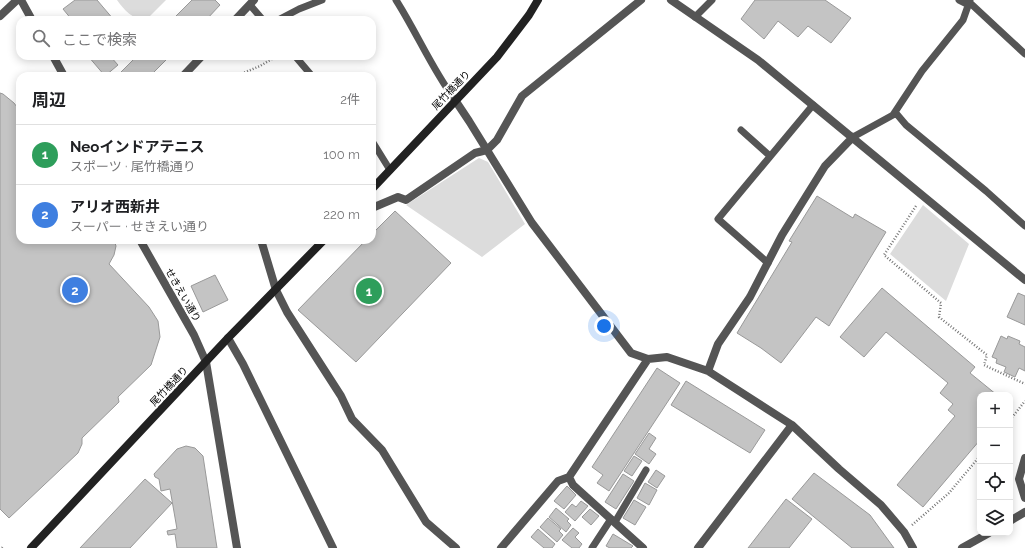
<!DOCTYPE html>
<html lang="ja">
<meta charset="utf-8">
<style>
:root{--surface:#fff;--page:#f6f6f6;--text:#202124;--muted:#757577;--line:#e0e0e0;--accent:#b45309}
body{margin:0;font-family:Raleway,"Noto Sans JP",sans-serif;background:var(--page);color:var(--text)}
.controls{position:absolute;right:12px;bottom:12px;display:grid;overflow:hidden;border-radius:8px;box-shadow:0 2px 10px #0003}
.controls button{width:36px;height:36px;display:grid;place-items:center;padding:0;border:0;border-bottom:1px solid var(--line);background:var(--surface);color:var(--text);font:20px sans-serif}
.you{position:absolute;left:604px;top:326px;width:14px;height:14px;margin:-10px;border:3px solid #fff;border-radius:50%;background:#1a73e8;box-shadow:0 0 0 6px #1a73e833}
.badge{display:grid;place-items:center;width:26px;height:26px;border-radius:50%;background:var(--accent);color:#fff;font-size:13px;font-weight:700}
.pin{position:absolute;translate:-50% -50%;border:2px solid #fff;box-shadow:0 1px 4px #0006}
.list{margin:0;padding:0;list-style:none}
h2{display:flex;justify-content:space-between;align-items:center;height:52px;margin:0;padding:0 16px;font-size:17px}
h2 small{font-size:13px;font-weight:400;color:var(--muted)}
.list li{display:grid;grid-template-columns:26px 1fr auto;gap:12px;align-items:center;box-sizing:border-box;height:60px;padding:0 16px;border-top:1px solid var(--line)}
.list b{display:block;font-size:15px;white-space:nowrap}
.list p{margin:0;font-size:13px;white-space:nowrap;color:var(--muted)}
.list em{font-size:13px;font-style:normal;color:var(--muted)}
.icon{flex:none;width:22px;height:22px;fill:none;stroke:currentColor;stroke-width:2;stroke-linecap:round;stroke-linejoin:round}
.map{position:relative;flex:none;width:1025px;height:548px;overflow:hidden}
.search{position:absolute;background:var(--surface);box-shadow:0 2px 10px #0003;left:16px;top:16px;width:360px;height:44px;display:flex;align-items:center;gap:10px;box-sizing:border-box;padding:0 14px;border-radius:12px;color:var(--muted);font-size:15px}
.panel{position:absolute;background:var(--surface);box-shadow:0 2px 10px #0003;left:16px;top:72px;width:360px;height:172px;border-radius:12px}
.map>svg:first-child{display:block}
</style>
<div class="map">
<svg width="1025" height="548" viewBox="0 0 1025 548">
<rect width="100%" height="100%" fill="#fff"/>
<path fill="#dcdcdc" d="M 117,0 L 166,0 L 146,20 C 133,20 124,10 117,0 Z
M 479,158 L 488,162 L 525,224 L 482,257 L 406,205 Z
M 923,205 L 969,244 L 946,301 L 890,254 Z"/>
<path fill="#c4c4c4" stroke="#999" d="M 75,0 L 97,0 L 114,20 L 72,20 L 63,9 Z
M 192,0 L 215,0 L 220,5 L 206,20 L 172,20 Z
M 755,0 L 825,0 L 851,18 L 831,43 L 808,26 L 798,37 L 778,21 L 764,39 L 741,19 Z
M 88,56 L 110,56 L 118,65 L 105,76 Z
M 137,56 L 170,56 L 150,76 L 117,76 Z
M 0,93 L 3,94 L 14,103 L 20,111 L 20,240 L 114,240 L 116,246 L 114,255 L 109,264 L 149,307 L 158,321 L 160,337 L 151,365 L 118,397 L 119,402 L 82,438 L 82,444 L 78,453 L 9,518 L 0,509 Z
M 817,196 L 853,218 L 855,214 L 886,232 L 829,326 L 816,317 L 781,363 L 761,348 L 737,333 L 792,242 L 789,241 Z
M 395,211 L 451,263 L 356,362 L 298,310 L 366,240 L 372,240 L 372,234 Z
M 215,275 L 228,300 L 203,312 L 191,286 Z
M 882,288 L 975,367 L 970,373 L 997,395 L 980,395 L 980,440 L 923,507 L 897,485 L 955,416 L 948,410 L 953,404 L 940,393 L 948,383 L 886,332 L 864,357 L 840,337 Z
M 1018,293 L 1025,296 L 1025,325 L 1007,317 Z
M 1001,336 L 1007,339 L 1008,336 L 1020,341 L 1019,344 L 1025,347 L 1025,371 L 1019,368 L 1015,377 L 1004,372 L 1006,367 L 996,363 L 997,359 L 992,357 Z
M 657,368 L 680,383 L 609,491 L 597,483 L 603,475 L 592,467 Z
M 686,381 L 765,430 L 750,453 L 671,405 Z
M 649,433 L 656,438 L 649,449 L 656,454 L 649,464 L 635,454 Z
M 186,446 L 195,448 L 203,456 L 217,548 L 177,548 L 175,534 L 168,535 L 167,531 L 177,529 L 170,489 L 161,491 L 159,479 L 155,477 L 154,474 L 177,449 Z
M 634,456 L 642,461 L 632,476 L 624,471 Z
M 656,470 L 665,476 L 657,488 L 648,482 Z
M 814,473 L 870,515 L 894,548 L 852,548 L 792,499 Z
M 623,474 L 634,481 L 616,509 L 605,502 Z
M 145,479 L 172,503 L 130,548 L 80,548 Z
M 645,483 L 657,490 L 649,505 L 637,498 Z
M 567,486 L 576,495 L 564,509 L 554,501 Z
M 786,499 L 812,519 L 789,548 L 748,548 Z
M 634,500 L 646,507 L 635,525 L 623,518 Z
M 581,501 L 588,506 L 575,521 L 565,512 L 572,504 L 576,507 Z
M 556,508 L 569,519 L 567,521 L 571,525 L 566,532 L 549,517 Z
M 590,509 L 599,516 L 591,525 L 582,517 Z
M 548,518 L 561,529 L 559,531 L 563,535 L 557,542 L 540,527 Z
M 573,528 L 579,533 L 575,537 L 582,544 L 579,548 L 572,548 L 562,540 Z
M 538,529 L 555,544 L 552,548 L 544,548 L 531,537 Z
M 613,534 L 633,546 L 631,548 L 610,548 L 606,546 Z"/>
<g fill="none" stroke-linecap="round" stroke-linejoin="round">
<path stroke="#777" stroke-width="2.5" stroke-dasharray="1 2" stroke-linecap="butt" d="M 236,76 L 260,66 L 277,56
M 916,206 L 884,255 L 941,303 L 939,317 L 987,355 L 984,365 L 1025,384
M 1010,420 L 1025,401
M 912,525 L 949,493 L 980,456
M 2,548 L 3,547"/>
<path stroke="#555" stroke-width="7" d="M 396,0 C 417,33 432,69 455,100
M 959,0 L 967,4
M 969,2 L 1025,54
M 250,5 L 263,20
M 695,17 L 712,0
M 278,20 L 299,9 L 322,0
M 295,56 L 312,76
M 895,112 L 906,125 L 986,191 L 1025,226
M 741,130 L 770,156
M 853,137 L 893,115 L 922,71 L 963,20 L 970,0
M 372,141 L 390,170
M 768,263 L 718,219 L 813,105
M 615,522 L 646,470
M 592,548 L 611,519"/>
<path stroke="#555" stroke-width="8" d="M 671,0 L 758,60 L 1025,280
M 235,20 L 254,0
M 183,76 L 202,56
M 455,100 L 469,121 L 532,223 L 631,353 L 648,359
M 372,208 L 398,197 L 406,200 L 475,153 L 487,150 L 497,140 L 522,96 L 641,0
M 261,240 L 276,290 L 287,312 L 341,396 L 352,419 L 382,450 L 426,522 L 456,548
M 228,338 L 243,364 L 333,548
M 206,362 L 237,548
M 708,371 L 718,344 L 750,297 L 782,235 L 825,166 L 853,137
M 1025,458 L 1019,479 L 1025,498
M 569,477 L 648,359 L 667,357 L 708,371 L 792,425 L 839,469 L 881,505 L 904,532 L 913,548
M 501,548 L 558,481 L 569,477 L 573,485 L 643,548
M 698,548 L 792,425"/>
<path stroke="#555" stroke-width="8" d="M 21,0 L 32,20
M 0,16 L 17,0
M 53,56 L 64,76
M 140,240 L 194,335 L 206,362
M 1010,521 L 1025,512
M 962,548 L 989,533"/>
<path stroke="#222" stroke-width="8" d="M 372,189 L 497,57 L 529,15 L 538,0
M 31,548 L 228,338 L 324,240"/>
</g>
<g text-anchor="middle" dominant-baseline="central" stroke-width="4" stroke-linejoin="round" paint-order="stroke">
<g font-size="10" fill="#000" stroke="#fff">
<text transform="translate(451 90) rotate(-46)">尾竹橋通り</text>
<text transform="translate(183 295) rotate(60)">せきえい通り</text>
<text transform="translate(169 386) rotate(-47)">尾竹橋通り</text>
</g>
</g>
</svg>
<div class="controls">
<button>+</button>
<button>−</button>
<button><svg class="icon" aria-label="locate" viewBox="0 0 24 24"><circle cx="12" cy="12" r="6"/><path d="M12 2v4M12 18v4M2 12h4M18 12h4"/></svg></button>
<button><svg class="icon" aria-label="layers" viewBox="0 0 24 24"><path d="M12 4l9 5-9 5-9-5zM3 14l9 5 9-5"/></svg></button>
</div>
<div class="you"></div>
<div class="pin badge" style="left:369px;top:291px;background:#2e9e5b">1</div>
<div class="pin badge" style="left:75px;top:290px;background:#3f7fe0">2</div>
<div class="search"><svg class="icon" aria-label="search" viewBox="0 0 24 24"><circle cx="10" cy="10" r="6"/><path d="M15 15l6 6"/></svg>ここで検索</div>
<section class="panel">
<h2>周辺<small>2件</small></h2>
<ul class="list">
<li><span class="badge" style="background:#2e9e5b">1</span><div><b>Neoインドアテニス</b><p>スポーツ · 尾竹橋通り</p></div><em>100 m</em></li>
<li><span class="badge" style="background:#3f7fe0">2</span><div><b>アリオ西新井</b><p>スーパー · せきえい通り</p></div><em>220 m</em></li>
</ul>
</section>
</div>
